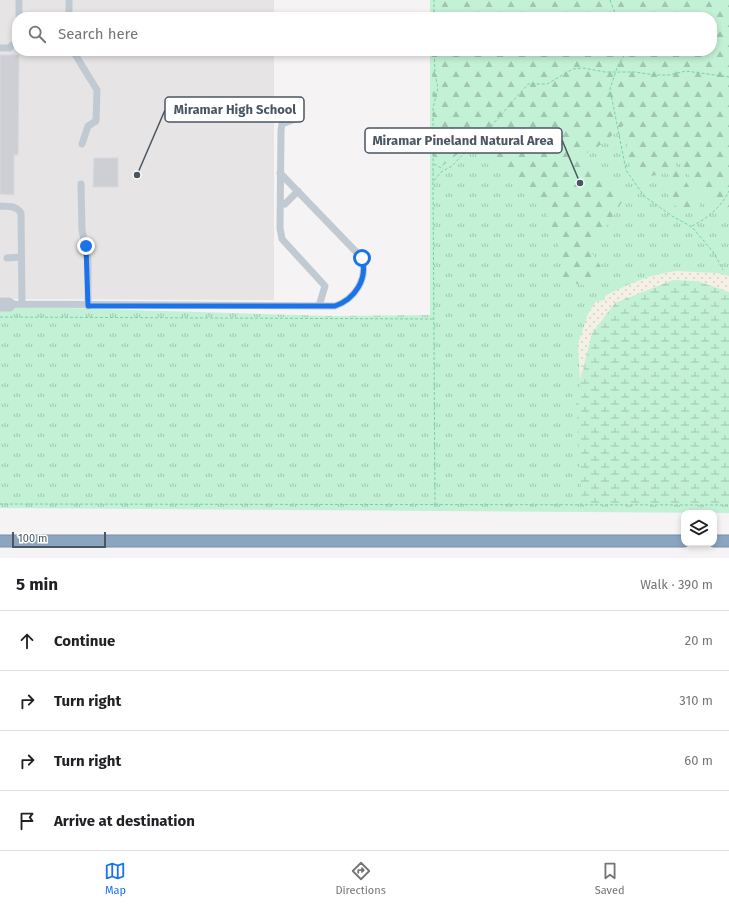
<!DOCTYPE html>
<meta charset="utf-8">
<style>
:root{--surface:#fff;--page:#f6f6f6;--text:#202124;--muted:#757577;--line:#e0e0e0;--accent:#1a73e8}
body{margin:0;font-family:"Fira Sans",sans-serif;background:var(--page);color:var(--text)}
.controls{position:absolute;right:12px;bottom:12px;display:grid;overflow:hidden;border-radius:8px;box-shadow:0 2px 6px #0003}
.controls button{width:36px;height:36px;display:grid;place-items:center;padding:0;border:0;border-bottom:1px solid var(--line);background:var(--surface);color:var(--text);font:20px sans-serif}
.scale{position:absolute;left:12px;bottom:10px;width:94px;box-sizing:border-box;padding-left:4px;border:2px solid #4a5661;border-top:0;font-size:11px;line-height:14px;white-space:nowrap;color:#4a5661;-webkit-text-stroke:3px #fff;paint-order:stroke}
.stop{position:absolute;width:12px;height:12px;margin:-9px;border:3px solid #1a73e8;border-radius:50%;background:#fff}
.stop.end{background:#1a73e8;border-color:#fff;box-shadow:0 1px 4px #0008}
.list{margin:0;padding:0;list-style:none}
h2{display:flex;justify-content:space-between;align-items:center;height:52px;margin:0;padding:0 16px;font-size:17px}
h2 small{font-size:13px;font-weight:400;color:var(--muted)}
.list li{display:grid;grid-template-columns:26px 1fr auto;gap:12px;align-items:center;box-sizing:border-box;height:60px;padding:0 16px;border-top:1px solid var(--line)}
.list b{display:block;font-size:15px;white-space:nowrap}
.list em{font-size:13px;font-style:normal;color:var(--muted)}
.icon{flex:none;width:22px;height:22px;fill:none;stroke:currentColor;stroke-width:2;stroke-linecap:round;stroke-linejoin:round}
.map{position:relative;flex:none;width:729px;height:558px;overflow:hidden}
.search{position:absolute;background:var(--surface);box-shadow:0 2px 6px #0003;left:12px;right:12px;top:12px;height:44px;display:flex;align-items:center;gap:10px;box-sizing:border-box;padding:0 14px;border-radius:16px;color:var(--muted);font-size:15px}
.sheet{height:292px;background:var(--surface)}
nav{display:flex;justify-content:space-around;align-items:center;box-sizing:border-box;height:56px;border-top:1px solid var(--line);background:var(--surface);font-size:11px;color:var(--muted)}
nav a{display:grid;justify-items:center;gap:2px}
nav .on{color:var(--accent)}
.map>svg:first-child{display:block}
</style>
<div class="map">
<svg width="729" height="558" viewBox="0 0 729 558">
<defs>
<pattern id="grass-tufts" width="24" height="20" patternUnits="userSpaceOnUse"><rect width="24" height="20" fill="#c3f1d5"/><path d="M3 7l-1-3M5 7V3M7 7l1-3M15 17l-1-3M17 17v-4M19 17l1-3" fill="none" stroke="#a0c6b0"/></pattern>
<pattern id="forest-firs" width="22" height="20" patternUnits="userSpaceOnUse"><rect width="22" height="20" fill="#c3f1d5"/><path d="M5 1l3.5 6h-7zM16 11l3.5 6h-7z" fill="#a0c6b0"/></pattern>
<pattern id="wetland-marsh" width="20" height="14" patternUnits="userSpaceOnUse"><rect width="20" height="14" fill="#c3f1d5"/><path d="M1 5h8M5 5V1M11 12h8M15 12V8" fill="none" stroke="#a0c6b0"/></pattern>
<pattern id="sand-dots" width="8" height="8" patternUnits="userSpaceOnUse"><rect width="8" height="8" fill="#f5f0e5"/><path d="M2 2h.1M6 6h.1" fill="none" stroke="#d4d0c7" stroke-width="1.8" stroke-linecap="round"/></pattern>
</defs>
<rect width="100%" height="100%" fill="#f5f3f3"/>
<path fill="#e6e4e5" d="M 0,0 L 274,0 L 274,17 L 17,17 L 17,51 L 274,51 L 274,300 L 0,299 Z"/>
<path fill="url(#grass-tufts)" d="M 430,0 L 729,0 L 729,513 L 0,508 L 0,306 L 333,316 L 430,315 L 430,51 L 712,51 L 712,17 L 430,17 Z"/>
<path fill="url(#forest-firs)" d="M 431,0 L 729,0 L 729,225 L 718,207 L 693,186 L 687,170 L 670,155 L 700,205 L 696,214 L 668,203 L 668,173 L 639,178 L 630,168 L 624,125 L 602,144 L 577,159 L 627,194 L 602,234 L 590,250 L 605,273 L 587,286 L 560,280 L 563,257 L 540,198 L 476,140 L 433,173 L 432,51 L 712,51 L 712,17 L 431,17 Z"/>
<path fill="url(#wetland-marsh)" d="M 678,278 L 711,283 L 729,290 L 729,505 L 582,505 L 576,403 L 593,331 L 613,301 L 644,287 Z"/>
<path fill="url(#sand-dots)" d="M 676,271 L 717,273 L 729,276 L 729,292 L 697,281 L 673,280 L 615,303 L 592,333 L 580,380 L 578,344 L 588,314 L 596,301 L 605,300 L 605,296 C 628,284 651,274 676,271 Z"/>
<path fill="#cdcfd5" stroke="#d7d9de" d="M 0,55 L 19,55 L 18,155 L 14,155 L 14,195 L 0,194 Z
M 94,158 L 118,158 L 118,187 L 93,187 Z"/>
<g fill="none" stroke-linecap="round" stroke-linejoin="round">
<g stroke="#7690ad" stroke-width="13">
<path id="highway" d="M 0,541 L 684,541
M 714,541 L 729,541"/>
</g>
<path stroke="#7ad0a6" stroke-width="1" stroke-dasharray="3 2" stroke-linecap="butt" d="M 610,0 L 615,13 L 619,17
M 434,17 L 434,0
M 627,51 L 618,65 L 610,89 L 626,170 L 644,196 L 672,216 L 692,227 L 714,253 L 723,270
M 434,164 L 443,169
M 433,181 L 433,108 L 438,88 L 435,74 L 434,51
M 692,226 C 708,218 721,207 729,191
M 0,317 L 433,319
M 0,504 L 729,505
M 435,505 L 433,182 L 441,172 L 452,166 L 471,146 L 482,140 L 487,131 L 528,84 L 547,84 L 573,69 L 583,68 L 605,72 L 634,72 L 656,75 L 669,75 L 686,71 L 729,77"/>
<path stroke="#c1cad2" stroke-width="7" d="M 69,0 L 69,17
M 19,17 L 19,0
M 0,48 L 9,48 L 17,41
M 73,51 L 97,90 L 96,121 L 88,126 L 82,144
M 298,118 L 282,124 L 281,130 L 280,228 L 282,239 L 325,286 L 319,306
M 81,184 L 82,230 L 88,260 L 88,306
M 285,204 L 298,191
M 0,206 C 9,207 16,205 21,213 L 22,304
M 7,258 L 21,257
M 0,301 L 9,301 L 14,304 L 335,306 C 355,299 368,279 362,258 L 280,173
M 0,308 L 10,308 L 14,304"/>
<use href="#highway" stroke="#8ba5c1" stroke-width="11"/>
</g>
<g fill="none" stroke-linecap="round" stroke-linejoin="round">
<path stroke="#1a73e8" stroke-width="5" d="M 86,246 L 88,306 L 335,306 C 355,299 368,279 362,258"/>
</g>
<path fill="none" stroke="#4a5661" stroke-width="1.5" d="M137 175L165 110M580 183L562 140"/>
<g fill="#4a5661" stroke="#fff" stroke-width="1.5">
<circle cx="137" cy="175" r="4"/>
<circle cx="580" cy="183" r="4"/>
</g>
<g fill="#fff" stroke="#4a5661" stroke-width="1.5">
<rect x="165" y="97" width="139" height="25" rx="4"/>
<rect x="365" y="128" width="197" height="25" rx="4"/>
</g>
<g font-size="13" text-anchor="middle" font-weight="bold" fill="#4a5661">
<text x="235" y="114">Miramar High School</text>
<text x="463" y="145">Miramar Pineland Natural Area</text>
</g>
</svg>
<div class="controls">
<button><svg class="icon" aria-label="layers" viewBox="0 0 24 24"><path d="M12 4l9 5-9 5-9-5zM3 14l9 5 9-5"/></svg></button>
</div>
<div class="scale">100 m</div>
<div class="stop" style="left:362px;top:258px"></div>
<div class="stop end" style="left:86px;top:246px"></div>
<div class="search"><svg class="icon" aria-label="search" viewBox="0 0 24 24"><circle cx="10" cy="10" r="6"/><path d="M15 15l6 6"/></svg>Search here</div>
</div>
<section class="sheet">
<h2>5 min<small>Walk · 390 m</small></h2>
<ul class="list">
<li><svg class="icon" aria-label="ahead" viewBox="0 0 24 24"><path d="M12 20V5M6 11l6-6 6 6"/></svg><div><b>Continue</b></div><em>20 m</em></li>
<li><svg class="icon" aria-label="right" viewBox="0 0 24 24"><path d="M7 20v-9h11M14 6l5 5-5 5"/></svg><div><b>Turn right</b></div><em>310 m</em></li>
<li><svg class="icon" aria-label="right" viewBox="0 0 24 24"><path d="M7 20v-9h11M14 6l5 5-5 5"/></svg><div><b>Turn right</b></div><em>60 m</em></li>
<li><svg class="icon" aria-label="arrive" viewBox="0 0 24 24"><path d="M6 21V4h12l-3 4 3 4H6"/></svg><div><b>Arrive at destination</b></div></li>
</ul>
</section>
<nav>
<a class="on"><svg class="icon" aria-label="map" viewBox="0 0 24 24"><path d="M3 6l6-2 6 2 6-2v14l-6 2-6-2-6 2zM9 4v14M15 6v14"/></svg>Map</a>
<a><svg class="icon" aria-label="directions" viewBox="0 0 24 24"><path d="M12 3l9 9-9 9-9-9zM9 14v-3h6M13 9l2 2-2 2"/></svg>Directions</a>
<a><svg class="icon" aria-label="saved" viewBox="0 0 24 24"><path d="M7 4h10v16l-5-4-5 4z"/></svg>Saved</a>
</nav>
